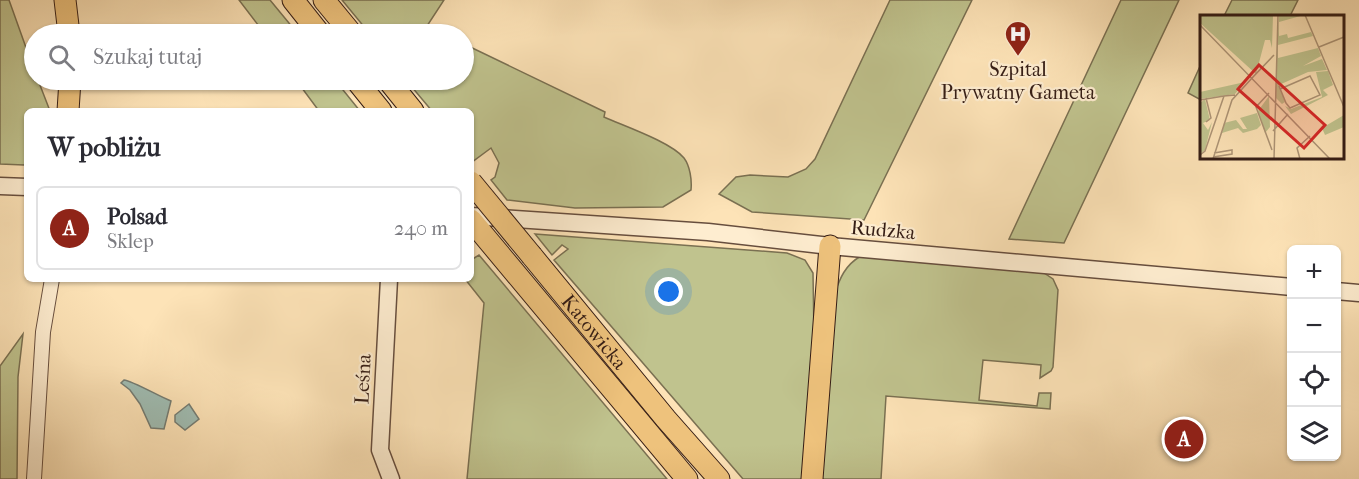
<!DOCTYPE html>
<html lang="pl">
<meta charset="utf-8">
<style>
:root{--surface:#fff;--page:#f7f7f7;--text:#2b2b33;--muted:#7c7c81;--line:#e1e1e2;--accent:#8f2418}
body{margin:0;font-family:"IM FELL French Canon",serif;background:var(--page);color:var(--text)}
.controls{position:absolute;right:18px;bottom:18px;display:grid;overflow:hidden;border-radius:9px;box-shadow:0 2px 4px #0004}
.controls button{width:54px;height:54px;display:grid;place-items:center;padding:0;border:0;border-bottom:2px solid var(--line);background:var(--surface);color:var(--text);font:30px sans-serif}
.you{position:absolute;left:669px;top:292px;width:21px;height:21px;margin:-15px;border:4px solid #fff;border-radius:50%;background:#1a73e8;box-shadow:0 0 0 9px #1a73e833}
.badge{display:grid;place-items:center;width:39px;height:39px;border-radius:50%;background:var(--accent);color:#fff;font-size:20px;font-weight:700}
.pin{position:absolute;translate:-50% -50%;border:3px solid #fff;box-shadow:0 2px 6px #0006}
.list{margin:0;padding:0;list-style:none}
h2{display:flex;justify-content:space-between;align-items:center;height:78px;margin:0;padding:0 24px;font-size:26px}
h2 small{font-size:20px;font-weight:400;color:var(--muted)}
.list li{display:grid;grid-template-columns:39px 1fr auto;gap:18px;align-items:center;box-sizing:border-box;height:84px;margin:0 12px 12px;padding:0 12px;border:2px solid var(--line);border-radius:9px}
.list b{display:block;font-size:22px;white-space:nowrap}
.list p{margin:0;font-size:20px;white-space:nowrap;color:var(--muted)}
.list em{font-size:20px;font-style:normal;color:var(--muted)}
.icon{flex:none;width:33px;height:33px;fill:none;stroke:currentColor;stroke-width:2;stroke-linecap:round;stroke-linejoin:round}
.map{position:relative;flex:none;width:1359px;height:479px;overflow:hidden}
.search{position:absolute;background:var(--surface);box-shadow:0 2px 4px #0004;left:24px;top:24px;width:450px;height:66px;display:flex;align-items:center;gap:15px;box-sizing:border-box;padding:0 21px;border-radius:33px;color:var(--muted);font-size:22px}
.panel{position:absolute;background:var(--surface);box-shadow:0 2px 4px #0004;left:24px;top:108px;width:450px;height:174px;border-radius:9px}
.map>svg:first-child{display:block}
</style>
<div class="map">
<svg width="1359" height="479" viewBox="0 0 1359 479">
<rect width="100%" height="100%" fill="#fde3b7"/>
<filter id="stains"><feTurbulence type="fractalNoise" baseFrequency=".00333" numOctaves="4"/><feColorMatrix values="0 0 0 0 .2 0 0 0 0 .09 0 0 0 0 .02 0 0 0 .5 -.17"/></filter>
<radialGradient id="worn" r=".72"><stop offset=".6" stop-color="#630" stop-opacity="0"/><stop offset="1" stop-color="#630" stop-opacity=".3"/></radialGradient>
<path fill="#c0c38e" stroke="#7a7052" stroke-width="1.5" d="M 0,0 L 9,0 L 34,70 L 34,80 L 38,80 L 50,111 L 27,111 L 27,162 L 24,165 L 0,164 Z
M 239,0 L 270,0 L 298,34 L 265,34 Z
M 342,0 L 444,0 L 427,26 L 445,34 L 370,34 Z
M 890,0 L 972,0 L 864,220 L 752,212 L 719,194 L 736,177 L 750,175 L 788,177 L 806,169 L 815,159 Z
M 1121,0 L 1179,0 L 1064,243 L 1009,239 Z
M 1232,0 L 1298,0 L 1290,16 L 1224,16 Z
M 464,44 L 605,112 L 604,117 C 624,126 671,142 684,158 C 690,166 692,180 691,190 L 663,207 L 575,208 L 507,200 L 491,180 L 495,177 L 499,163 L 491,148 L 472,162 L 471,160 L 471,111 L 432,111 L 406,80 L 464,80 Z
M 1201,64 L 1201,100 L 1188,93 Z
M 296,80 L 335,80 L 360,111 L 319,111 Z
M 535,234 L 787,253 L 805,260 L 813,273 L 814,336 L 803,479 L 743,479 L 554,260 L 568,249 L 562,245 L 552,255 Z
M 479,255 L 667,479 L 467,479 L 484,303 L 465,279 L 471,279 L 471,260 Z
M 861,256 L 1044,273 L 1053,279 L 1058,290 L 1053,367 L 1051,371 L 1040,378 L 1041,365 L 983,360 L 979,400 L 1037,406 L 1039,393 L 1051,393 L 1050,409 L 886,396 L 881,479 L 820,479 L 834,295 C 840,278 845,265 861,256 Z
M 23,334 L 18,377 L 17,479 L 0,479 L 0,366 Z"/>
<path fill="#a0bdb3" stroke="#757d74" stroke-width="1.5" d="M 124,380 C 133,381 160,397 171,401 L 164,429 L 151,428 L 140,404 L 130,390 L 121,383 Z
M 189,404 L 199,419 L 185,430 L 175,422 L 175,415 Z"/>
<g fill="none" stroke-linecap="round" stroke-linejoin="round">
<g stroke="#674e3e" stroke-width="16">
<path id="minor" d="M 34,479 L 43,332 L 52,279"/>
</g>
<g stroke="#674e3e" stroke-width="19">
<path id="tertiary" d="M 0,186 L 27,187
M 471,216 L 708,232 L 830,246 L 1292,287
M 389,279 L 380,450 L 391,479
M 1336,291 L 1359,293"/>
</g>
<g stroke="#351d15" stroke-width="23">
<g id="primary">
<path d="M 65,0 L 69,34"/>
<path d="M 293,0 L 320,34"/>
<path d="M 324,0 L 352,34"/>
<path d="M 356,80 L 381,111"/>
<path d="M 388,80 L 413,111"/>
<path d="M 68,111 L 70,80"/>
<path d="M 471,220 L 687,479"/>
<path id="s1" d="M 532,256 L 666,419 L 719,479"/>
<path d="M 812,479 L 830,246"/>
</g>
</g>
<use href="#minor" stroke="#feedd0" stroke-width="14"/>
<use href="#tertiary" stroke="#feedd0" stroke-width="16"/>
<use href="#primary" stroke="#eec27c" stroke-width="21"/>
<g stroke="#351d15" stroke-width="23" stroke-linecap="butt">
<path id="primary-bridge" d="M 471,182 L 532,256"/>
</g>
<use href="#primary-bridge" stroke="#eec27c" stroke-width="21"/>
</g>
<defs>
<g id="hospital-pin" transform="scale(1.35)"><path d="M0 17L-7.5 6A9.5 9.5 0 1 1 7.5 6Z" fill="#8f2418" stroke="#feedd0"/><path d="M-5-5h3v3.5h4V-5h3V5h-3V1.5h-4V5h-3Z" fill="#fff"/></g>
</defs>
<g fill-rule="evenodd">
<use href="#hospital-pin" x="1018" y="34"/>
</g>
<g text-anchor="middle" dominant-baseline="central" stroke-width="4.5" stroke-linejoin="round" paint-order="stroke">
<g font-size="20" fill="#351d15" stroke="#feedd0">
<text x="1018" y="69">Szpital<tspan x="1018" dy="23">Prywatny Gameta</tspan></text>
</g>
<g font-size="20" fill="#351d15" stroke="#feedd0">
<text transform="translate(883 230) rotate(5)">Rudzka</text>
<text stroke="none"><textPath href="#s1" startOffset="98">Katowicka</textPath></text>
<text transform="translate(363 379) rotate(-87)">Leśna</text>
</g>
</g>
<g transform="translate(1200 15)">
<rect width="144" height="144" fill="#fde3b7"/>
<path d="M 0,0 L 73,0 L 72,33 L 70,25 L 65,25 L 56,59 L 0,8 ZM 104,0 L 79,7 L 79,21 L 87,19 L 88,23 L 111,17 L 113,21 L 78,30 L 78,43 L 118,33 L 121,41 L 103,51 L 122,44 L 127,55 L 108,57 L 79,70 L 85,87 L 82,89 L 75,82 L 79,1 ZM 128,56 L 133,70 L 123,75 L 128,80 L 91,99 L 85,91 L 91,94 L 122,82 L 116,57 ZM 45,67 L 35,79 L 0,84 L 0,77 ZM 69,81 L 70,112 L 65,118 L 58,96 ZM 5,84 L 10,105 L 3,108 L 8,115 L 12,107 L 5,135 L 0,139 L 0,88 ZM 57,98 L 61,110 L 57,114 L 43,118 L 38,113 L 22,118 L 24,108 L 36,105 L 43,114 L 47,114 L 40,103 ZM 144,100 L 144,112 L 125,120 L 122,113 Z" fill="#c0c38e"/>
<path fill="none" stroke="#ad9476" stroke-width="1.5" d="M 105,0 L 144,92M 0,10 L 130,144M 119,32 L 144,22M 53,62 L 74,40M 79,71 L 86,88 L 90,93 L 120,80 L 110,61 L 80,74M 69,78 L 56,92 L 72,135M 0,85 L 24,81M 6,107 L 11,103 L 6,83M 73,116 L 88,99M 0,140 L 5,136 L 24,81 L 35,80M 13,142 L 32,139 L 32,135 L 14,138M 13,144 L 32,85 L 53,62M 74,144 L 78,0M 100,144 L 97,133 L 110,121"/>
<path fill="#d62828" fill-opacity="0.15" stroke="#d62828" stroke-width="3" d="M 59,50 L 125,110 L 104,133 L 38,74 Z"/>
<rect width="144" height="144" fill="none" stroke="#351d15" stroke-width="3"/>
</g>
<rect width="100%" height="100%" filter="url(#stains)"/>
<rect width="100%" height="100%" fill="url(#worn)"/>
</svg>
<div class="controls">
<button>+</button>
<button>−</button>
<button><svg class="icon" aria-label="locate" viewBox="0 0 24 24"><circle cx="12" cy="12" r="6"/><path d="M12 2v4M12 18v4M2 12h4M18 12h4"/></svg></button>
<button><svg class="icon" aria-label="layers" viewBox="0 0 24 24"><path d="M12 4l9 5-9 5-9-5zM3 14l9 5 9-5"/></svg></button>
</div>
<div class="you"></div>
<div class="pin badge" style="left:1184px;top:439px">A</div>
<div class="search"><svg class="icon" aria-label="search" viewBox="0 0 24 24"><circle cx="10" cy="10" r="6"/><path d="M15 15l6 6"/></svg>Szukaj tutaj</div>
<section class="panel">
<h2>W pobliżu<small></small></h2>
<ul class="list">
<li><span class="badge">A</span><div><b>Polsad</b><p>Sklep</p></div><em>240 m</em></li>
</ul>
</section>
</div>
